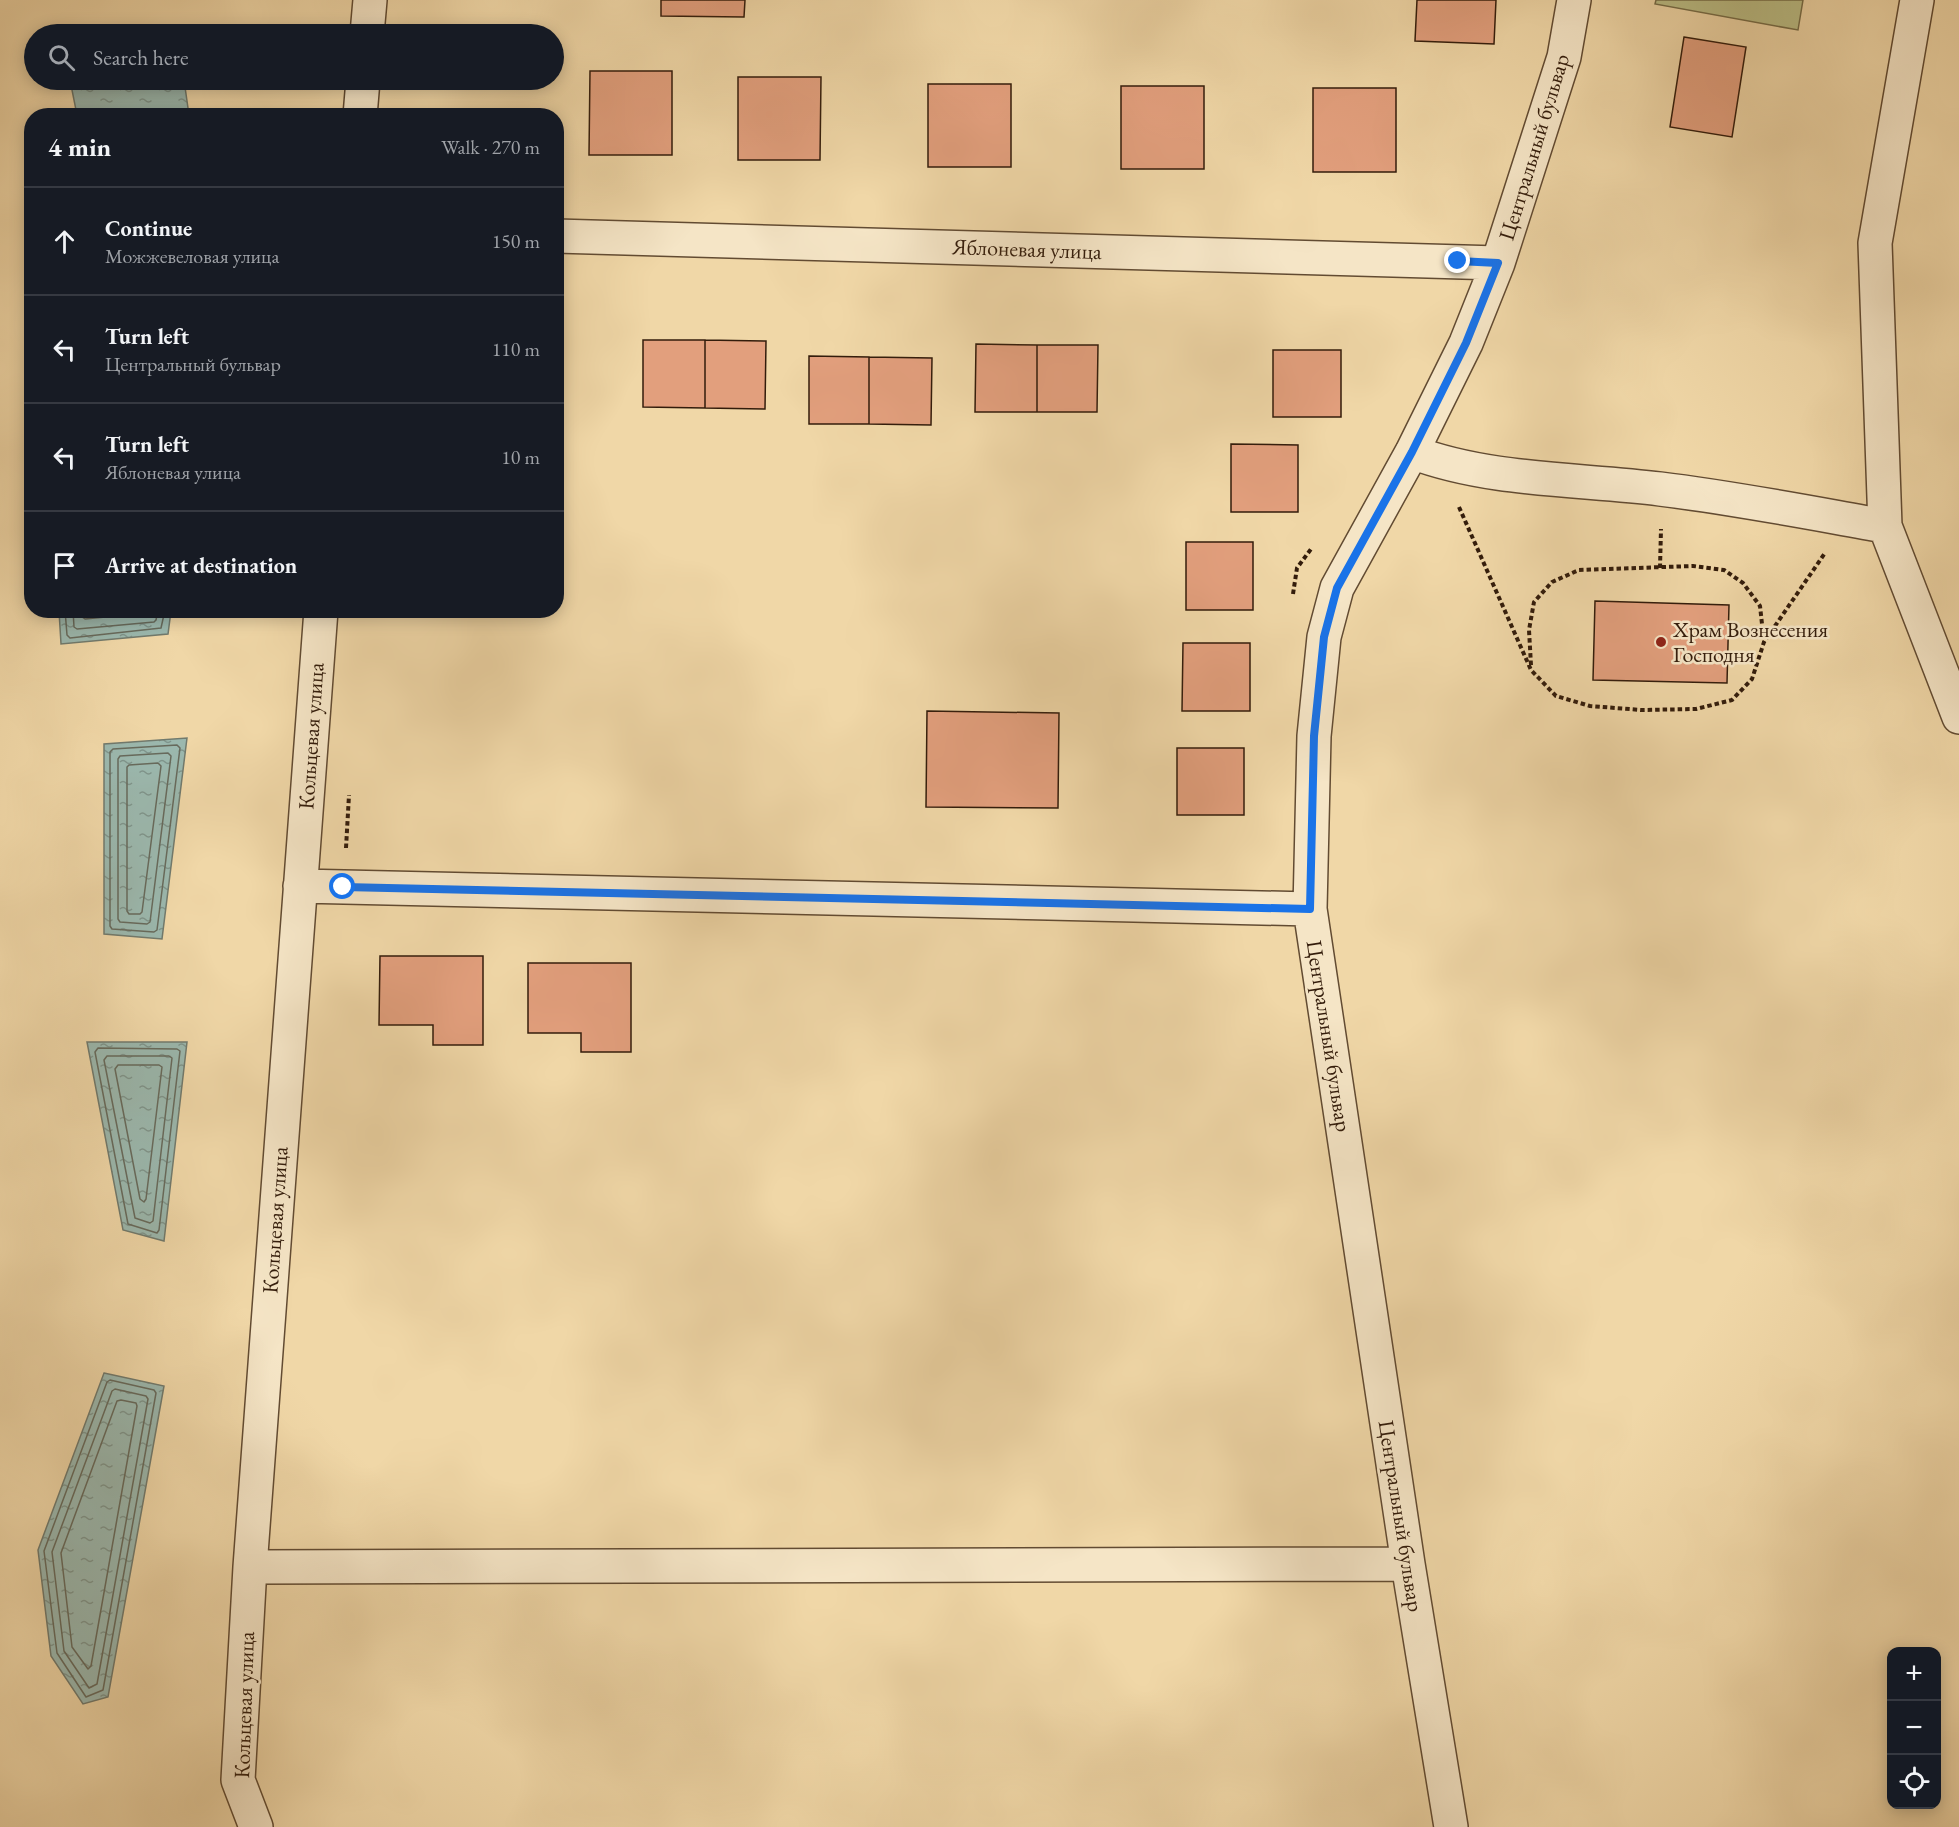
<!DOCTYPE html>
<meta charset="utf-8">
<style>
:root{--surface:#171b24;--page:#20242c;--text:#f1f3f6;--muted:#9ea1a6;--line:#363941}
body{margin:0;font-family:"EB Garamond",serif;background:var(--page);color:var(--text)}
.controls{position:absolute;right:18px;bottom:18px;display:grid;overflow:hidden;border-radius:12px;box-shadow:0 3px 15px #0003}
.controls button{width:54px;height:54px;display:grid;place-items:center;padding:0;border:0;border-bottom:2px solid var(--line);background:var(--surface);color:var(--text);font:30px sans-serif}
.stop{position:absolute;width:18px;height:18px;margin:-14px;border:4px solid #1a73e8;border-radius:50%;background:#fff}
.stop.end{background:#1a73e8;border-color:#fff;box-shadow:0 2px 6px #0008}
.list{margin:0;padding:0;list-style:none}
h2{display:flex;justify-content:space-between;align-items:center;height:78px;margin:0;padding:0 24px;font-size:26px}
h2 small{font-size:20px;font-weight:400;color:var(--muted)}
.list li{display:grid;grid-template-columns:39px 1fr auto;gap:18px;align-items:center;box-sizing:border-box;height:108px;padding:0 24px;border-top:2px solid var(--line)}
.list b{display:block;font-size:22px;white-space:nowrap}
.list p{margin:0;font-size:20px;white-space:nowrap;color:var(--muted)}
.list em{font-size:20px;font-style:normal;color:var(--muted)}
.icon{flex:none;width:33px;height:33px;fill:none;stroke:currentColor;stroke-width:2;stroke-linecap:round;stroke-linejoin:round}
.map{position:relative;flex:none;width:1959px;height:1827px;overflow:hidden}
.search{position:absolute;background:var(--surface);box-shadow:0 3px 15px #0003;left:24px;top:24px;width:540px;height:66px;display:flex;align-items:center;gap:15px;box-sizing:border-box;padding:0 21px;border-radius:33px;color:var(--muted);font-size:22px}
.panel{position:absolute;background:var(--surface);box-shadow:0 3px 15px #0003;left:24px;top:108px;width:540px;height:510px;border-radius:24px}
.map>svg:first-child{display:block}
</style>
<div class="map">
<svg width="1959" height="1827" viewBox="0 0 1959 1827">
<defs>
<pattern id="water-ripples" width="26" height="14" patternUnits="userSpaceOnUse" patternTransform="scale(1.5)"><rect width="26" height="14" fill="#9bb8ae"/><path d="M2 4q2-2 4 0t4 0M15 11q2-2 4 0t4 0" fill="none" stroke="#7f958c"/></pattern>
</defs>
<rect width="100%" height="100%" fill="#f0d7a7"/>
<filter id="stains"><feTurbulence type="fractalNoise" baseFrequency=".00333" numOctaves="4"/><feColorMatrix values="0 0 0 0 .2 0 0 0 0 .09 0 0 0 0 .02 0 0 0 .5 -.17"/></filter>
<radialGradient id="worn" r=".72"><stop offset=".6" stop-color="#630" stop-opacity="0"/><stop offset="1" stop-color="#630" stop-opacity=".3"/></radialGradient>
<path fill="#bbbe86" stroke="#776d48" stroke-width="1.5" d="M 1656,0 L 1803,0 L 1798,30 L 1655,4 Z"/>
<path fill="url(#water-ripples)" stroke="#717a6d" stroke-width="1.5" d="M 70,80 L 184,80 L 189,115 L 77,115 Z
M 59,611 L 59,610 L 171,611 L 168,634 L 61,644 Z
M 187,738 L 162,939 L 104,934 L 104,744 Z
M 87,1042 L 187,1042 L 164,1241 L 123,1230 Z
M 104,1373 L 164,1386 L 108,1697 L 83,1704 L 51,1656 L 38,1550 Z"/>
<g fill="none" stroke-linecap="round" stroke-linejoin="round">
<path stroke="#676a5c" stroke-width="1.5" d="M 65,610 L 67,635 L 70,638 L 161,628 L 165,610
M 73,610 L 74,627 L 77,629 L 154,622 L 156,620 L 158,610
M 82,610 L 82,617 L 85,619 L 146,613 L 149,610
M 177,745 L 180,748 L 157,930 L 154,932 L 112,929 L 110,926 L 110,752 L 113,749 Z
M 168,753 L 171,756 L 150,922 L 147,924 L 120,922 L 118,919 L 118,759 L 120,756 Z
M 158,763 L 161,766 L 142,912 L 140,914 L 129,914 L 127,911 L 127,767 L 129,765 Z
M 98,1048 L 177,1049 L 180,1051 L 159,1230 L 157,1233 L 128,1224 L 95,1052 Z
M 107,1056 L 169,1056 L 172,1058 L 153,1221 L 150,1223 L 135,1218 L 104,1060 Z
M 118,1065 L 159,1065 L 162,1067 L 146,1199 L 144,1202 L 140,1199 L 115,1069 Z
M 110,1380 L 154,1390 L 156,1393 L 103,1690 L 86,1697 L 57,1653 L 44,1551 L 107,1382 Z
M 115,1389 L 146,1396 L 148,1399 L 97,1684 L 89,1688 L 64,1651 L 52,1552 L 112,1391 Z
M 121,1400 L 136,1403 L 137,1406 L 91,1666 L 88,1669 L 72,1647 L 61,1553 L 117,1401 Z"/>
</g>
<path fill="#e29f7d" stroke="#331c0b" stroke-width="1.5" d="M 661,0 L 745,0 L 744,17 L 661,16 Z
M 1417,0 L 1496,0 L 1494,44 L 1415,41 Z
M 1684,37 L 1746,47 L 1732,137 L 1670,127 Z
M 590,71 L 672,71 L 672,155 L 589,155 Z
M 738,77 L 821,77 L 820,160 L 738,160 Z
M 928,84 L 1011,84 L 1011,167 L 928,167 Z
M 1121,86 L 1204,86 L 1204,169 L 1121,169 Z
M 1313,88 L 1396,88 L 1396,172 L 1313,172 Z
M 643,340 L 705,340 L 705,408 L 643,407 Z
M 705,340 L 766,341 L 765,409 L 705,408 Z
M 976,344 L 1037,345 L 1037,412 L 975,412 Z
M 1037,345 L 1098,345 L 1097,412 L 1037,412 Z
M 1273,350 L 1341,350 L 1341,417 L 1273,417 Z
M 809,356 L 869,357 L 869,424 L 809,424 Z
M 869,357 L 932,358 L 931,425 L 869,424 Z
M 1231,444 L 1298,445 L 1298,512 L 1231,512 Z
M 1186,542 L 1253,542 L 1253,610 L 1186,610 Z
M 1595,601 L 1729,605 L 1727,683 L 1593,680 Z
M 467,610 L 520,610 L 520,617 Z
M 1183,643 L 1250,643 L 1250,711 L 1182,711 Z
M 927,711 L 1059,713 L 1058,808 L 926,807 Z
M 1177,748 L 1244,748 L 1244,815 L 1177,815 Z
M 380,956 L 483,956 L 483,1045 L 433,1045 L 433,1025 L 379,1025 Z
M 528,963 L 631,963 L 631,1052 L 581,1052 L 581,1033 L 528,1033 Z"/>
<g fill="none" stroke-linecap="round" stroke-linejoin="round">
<g stroke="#624b32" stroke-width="36">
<path id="street" d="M 1917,0 L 1875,243 L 1885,526 L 1959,717
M 367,34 L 370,0
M 360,116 L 363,80
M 556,236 L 1498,263
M 1412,452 C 1488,481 1579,479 1660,489 C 1735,498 1811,513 1885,526
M 300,886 L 1310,909
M 250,1567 L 1408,1564
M 256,1827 L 238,1780 L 250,1567 L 321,610
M 1451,1827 L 1408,1564 L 1310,909 L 1314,736 L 1324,637 L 1337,588 L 1412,452 L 1466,343 L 1498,263 L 1564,57 L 1574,0"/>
</g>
<path stroke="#331c0b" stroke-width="4" stroke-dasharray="4.5 3" stroke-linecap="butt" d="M 1459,507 L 1531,670 L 1556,696 L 1590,706 L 1641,710 L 1696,709 L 1732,700 L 1752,679 L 1764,642 L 1825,553
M 1660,568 L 1661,529
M 1293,594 L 1297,568 L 1311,549
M 1531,665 L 1529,630 L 1534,602 L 1552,582 L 1579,570 L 1693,566 L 1724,570 L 1743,583 L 1760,606 L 1764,642
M 346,848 L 349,795"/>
<use href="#street" stroke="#f5e5c6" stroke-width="33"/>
</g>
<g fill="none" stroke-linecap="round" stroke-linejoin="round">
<path stroke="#1a73e8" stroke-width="8" d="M 343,887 L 1310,909 L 1314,736 L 1324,637 L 1337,588 L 1412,452 L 1466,343 L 1498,263 L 1458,261"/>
</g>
<circle fill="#8f2418" stroke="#f5e5c6" stroke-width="2" cx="1661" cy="642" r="6"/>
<g text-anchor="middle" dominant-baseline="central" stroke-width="5" stroke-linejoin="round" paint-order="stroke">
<g font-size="22" fill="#331c0b" stroke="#f5e5c6">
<text transform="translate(1534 147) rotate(-73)">Центральный бульвар</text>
<text transform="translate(1027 249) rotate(2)">Яблоневая улица</text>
<text transform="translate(311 736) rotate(-86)">Кольцевая улица</text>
<text transform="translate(1329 1036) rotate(81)">Центральный бульвар</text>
<text transform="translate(275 1220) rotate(-86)">Кольцевая улица</text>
<text transform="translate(1401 1516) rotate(81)">Центральный бульвар</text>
<text transform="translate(244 1705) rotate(-88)">Кольцевая улица</text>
</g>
<g font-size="22" fill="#331c0b" stroke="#f5e5c6" text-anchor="start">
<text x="1673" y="629">Храм Вознесения<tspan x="1673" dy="25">Господня</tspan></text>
</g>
</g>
<rect width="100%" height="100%" filter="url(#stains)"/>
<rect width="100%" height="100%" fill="url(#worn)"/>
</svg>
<div class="controls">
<button>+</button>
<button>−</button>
<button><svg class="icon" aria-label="locate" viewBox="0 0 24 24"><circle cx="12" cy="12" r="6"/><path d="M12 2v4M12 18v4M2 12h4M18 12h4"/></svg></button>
</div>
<div class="stop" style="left:343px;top:887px"></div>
<div class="stop end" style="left:1458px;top:261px"></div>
<div class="search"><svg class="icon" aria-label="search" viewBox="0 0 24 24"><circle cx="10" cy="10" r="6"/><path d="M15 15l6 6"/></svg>Search here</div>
<section class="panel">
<h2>4 min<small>Walk · 270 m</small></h2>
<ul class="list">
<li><svg class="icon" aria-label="ahead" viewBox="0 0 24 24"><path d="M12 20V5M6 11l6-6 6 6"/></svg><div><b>Continue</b><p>Можжевеловая улица</p></div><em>150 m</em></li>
<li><svg class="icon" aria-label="left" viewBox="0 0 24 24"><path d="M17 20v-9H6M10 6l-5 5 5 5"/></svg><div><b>Turn left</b><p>Центральный бульвар</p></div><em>110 m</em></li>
<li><svg class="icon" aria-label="left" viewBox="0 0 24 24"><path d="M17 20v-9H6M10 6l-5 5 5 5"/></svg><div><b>Turn left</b><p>Яблоневая улица</p></div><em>10 m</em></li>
<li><svg class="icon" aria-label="arrive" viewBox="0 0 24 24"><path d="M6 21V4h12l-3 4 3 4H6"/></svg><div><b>Arrive at destination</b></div></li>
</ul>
</section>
</div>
